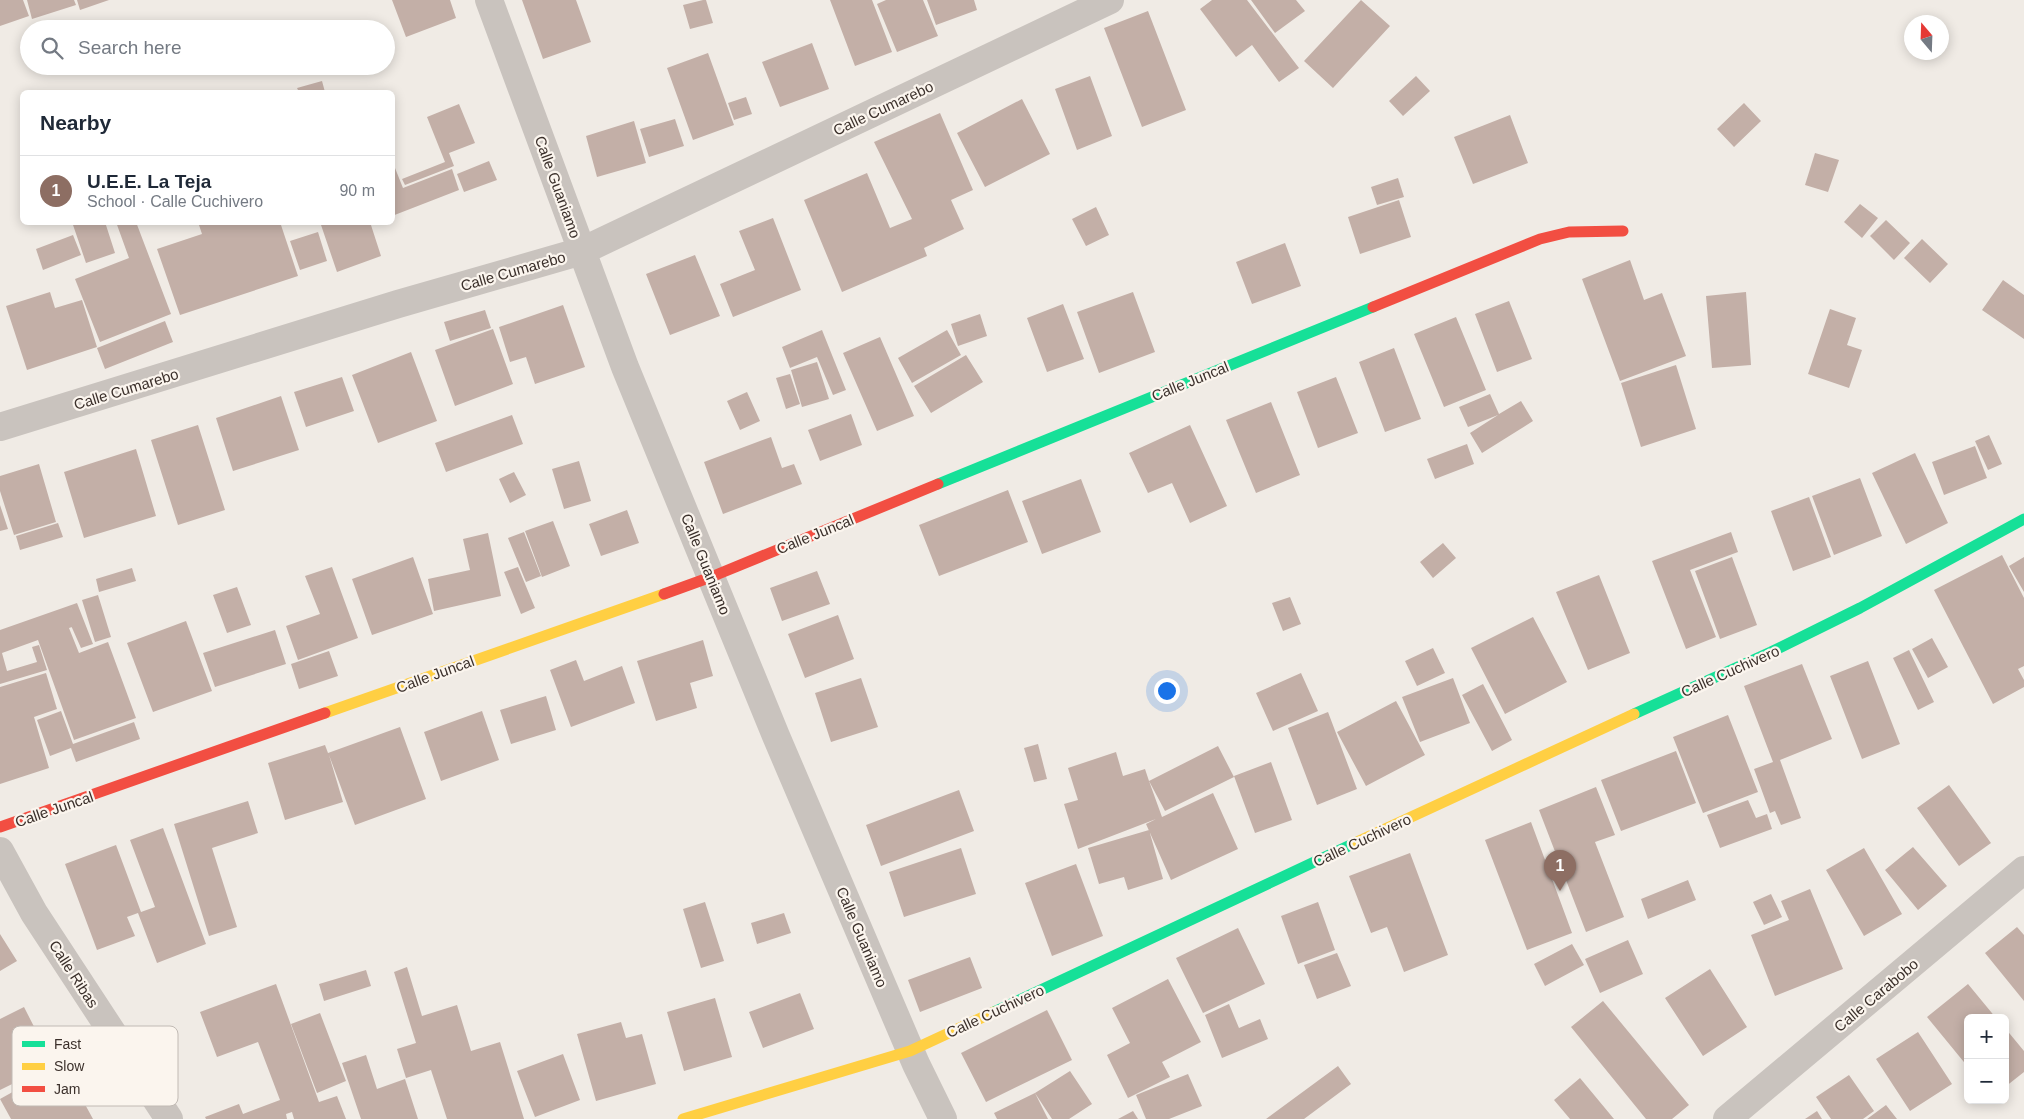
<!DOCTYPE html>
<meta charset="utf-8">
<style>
:root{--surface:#fff;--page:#f2f2f3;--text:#1f2937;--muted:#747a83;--line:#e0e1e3;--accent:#7a716c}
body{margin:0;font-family:Helvetica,sans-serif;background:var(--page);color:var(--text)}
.controls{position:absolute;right:15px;bottom:15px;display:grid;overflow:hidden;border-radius:8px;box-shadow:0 2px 12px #0003}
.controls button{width:45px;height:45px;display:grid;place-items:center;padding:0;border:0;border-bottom:1px solid var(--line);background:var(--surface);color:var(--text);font:25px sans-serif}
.compass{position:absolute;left:1904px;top:15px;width:45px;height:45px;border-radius:50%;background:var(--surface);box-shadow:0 2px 12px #0003;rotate:341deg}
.you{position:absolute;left:1166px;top:690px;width:18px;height:18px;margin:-12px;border:4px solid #fff;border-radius:50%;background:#1a73e8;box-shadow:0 0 0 8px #1a73e833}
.badge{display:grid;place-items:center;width:32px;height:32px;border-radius:50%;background:var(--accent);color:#fff;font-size:16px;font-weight:700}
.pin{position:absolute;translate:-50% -41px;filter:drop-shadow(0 1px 2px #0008)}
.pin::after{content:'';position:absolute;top:26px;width:18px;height:15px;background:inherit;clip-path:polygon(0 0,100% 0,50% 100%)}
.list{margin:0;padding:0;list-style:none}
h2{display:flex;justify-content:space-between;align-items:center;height:65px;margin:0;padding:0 20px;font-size:21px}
h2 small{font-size:16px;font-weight:400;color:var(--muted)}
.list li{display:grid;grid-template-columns:32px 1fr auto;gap:15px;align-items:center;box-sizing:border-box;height:70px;padding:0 20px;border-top:1px solid var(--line)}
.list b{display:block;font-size:19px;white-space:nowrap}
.list p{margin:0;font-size:16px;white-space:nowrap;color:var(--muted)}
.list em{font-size:16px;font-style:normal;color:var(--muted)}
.icon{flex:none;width:28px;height:28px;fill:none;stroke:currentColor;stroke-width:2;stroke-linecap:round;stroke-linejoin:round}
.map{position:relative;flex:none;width:2024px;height:1119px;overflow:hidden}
.search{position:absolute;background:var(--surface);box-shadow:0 2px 12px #0003;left:20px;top:20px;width:375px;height:55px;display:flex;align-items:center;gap:12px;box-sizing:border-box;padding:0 18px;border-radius:28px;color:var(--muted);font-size:19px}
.panel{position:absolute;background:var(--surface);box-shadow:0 2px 12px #0003;left:20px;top:90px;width:375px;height:135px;border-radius:8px}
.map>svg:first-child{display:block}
</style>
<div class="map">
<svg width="2024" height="1119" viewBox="0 0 2024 1119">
<rect width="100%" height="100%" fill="#f0ebe5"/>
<path fill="#c3afa7" d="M 0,0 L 23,0 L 29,16 L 0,26 Z
M 27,0 L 74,0 L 76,5 L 32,19 Z
M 77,0 L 109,0 L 80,10 Z
M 392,0 L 450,0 L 456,18 L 406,37 Z
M 522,0 L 576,0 L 591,42 L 543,59 Z
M 703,0 L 706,0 L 713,23 L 690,29 L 683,5 Z
M 830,0 L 872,0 L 892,52 L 855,66 Z
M 886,0 L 923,0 L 938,36 L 897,52 L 877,4 Z
M 927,0 L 974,0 L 977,10 L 936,25 Z
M 1212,0 L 1247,0 L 1299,68 L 1279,82 L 1252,45 L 1236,57 L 1200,9 Z
M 1251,0 L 1296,0 L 1305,11 L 1275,33 Z
M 1361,0 L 1390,26 L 1333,88 L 1304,61 Z
M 1148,11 L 1186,110 L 1142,127 L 1104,28 Z
M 812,43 L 829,89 L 780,107 L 762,62 Z
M 708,53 L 734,125 L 693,140 L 667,68 Z
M 1090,76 L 1112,136 L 1077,150 L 1055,89 Z
M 1416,76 L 1430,91 L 1403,116 L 1389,101 Z
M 322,81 L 325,92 L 299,92 L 297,88 Z
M 746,97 L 752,114 L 734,120 L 728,103 Z
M 1022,99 L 1050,154 L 985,187 L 957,133 Z
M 1744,103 L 1761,121 L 1734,147 L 1717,129 Z
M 459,104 L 475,143 L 449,153 L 454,166 L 405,185 L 402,179 L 445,162 L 427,117 Z
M 940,113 L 973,190 L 951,200 L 964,229 L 924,248 L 927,256 L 842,292 L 804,200 L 867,173 L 890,228 L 912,219 L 874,142 Z
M 1510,115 L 1528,163 L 1473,184 L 1454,137 Z
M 675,119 L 684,146 L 649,157 L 640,129 Z
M 634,121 L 646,163 L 597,177 L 586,136 Z
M 1815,153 L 1839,160 L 1828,192 L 1805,185 Z
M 489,161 L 497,180 L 464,192 L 457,174 Z
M 395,168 L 403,188 L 452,169 L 459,190 L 392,216 L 392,169 Z
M 1398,178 L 1404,197 L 1377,205 L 1371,187 Z
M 1399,200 L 1411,237 L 1360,254 L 1348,217 Z
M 1860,204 L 1878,218 L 1862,238 L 1844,222 Z
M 1096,207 L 1109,235 L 1086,246 L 1072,219 Z
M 773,218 L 801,290 L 733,317 L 720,284 L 755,270 L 739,231 Z
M 1886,220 L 1910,243 L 1894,260 L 1870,236 Z
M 72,222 L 105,222 L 115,253 L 86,263 Z
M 116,222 L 136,222 L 171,314 L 100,342 L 75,279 L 129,258 Z
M 198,222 L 227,222 L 228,225 L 237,222 L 280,222 L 298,276 L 180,315 L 157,249 L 202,234 Z
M 320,222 L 370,222 L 381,256 L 337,272 Z
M 318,232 L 327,261 L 300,270 L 290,241 Z
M 73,235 L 81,255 L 43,270 L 36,249 Z
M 1922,239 L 1948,264 L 1930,283 L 1904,258 Z
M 1285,243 L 1301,286 L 1252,304 L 1236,262 Z
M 695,255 L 720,316 L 670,335 L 646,274 Z
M 1630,260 L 1644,300 L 1662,293 L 1686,356 L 1620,381 L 1582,279 Z
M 2003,280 L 2024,295 L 2024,339 L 1982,310 Z
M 50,292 L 55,308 L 82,300 L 97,347 L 27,370 L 6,306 Z
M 1133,292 L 1155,352 L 1099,373 L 1077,312 Z
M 1746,292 L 1751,365 L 1712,368 L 1706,296 Z
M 1509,301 L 1532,359 L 1497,372 L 1475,314 Z
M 1063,304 L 1084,359 L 1047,372 L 1027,318 Z
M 563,305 L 585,367 L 535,384 L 526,357 L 510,362 L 499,327 Z
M 1830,309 L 1856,318 L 1847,345 L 1862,350 L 1849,388 L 1808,374 Z
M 485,310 L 491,328 L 450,341 L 444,322 Z
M 980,314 L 987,336 L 958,346 L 951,324 Z
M 1456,317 L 1486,390 L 1444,407 L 1414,334 Z
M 165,321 L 173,342 L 105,369 L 97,348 Z
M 493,329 L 513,384 L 455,406 L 435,350 Z
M 822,330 L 846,390 L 833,395 L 817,357 L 790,368 L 782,347 Z
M 947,330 L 961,355 L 912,383 L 898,358 Z
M 880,337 L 914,416 L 877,431 L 843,353 Z
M 1394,348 L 1421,419 L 1385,432 L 1359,362 Z
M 411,352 L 437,421 L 378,443 L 352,375 Z
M 966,355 L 983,382 L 931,413 L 914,386 Z
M 817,362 L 829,399 L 802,407 L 791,370 Z
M 1676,365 L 1696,429 L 1641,447 L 1621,383 Z
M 790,374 L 800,404 L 786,409 L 776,378 Z
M 342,377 L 354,411 L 306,427 L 294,392 Z
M 1336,377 L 1358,433 L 1318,448 L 1297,392 Z
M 747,392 L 760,421 L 740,430 L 727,401 Z
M 1490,394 L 1499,414 L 1521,401 L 1533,421 L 1482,453 L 1470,433 L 1498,415 L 1468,427 L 1459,407 Z
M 281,396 L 299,450 L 233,471 L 216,418 Z
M 1271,402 L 1300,475 L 1256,493 L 1226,420 Z
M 851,414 L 862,445 L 820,461 L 808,430 Z
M 512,415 L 523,444 L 446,472 L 435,443 Z
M 198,425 L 225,510 L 178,525 L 151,440 Z
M 1190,425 L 1227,506 L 1190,523 L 1172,483 L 1148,493 L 1129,453 Z
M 1989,435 L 2002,464 L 1988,470 L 1975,441 Z
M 771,437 L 782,468 L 794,464 L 802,484 L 723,514 L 704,462 Z
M 1467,444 L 1474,464 L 1435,479 L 1427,459 Z
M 1975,446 L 1987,478 L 1944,495 L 1932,462 Z
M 136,449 L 156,516 L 84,538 L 64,472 Z
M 1915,453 L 1948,523 L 1906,544 L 1872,473 Z
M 579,461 L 591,501 L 564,509 L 552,469 Z
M 39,464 L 56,522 L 14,535 L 0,491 L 0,476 Z
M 514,472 L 526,495 L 510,503 L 499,479 Z
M 1860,478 L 1882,536 L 1834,555 L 1812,496 Z
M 1081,479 L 1101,532 L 1042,554 L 1022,501 Z
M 1008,490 L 1028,542 L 939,576 L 919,525 Z
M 1809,497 L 1831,557 L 1793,571 L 1771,511 Z
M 0,505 L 8,529 L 0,531 Z
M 627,510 L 639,543 L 601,556 L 589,524 Z
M 553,521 L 570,566 L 542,577 L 525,531 Z
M 58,523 L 63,537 L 20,550 L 16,536 Z
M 524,532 L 541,576 L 526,582 L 508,538 Z
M 1731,532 L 1738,552 L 1690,570 L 1716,637 L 1686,649 L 1652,561 Z
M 488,533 L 501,596 L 434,611 L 428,579 L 470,570 L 463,539 Z
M 1443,543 L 1456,558 L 1433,578 L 1420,562 Z
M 2002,555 L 2024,598 L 2024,666 L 2018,669 L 2024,680 L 2024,687 L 1993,704 L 1934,590 Z
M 413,557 L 433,614 L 372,635 L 352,579 Z
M 1732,557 L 1757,625 L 1720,639 L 1695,571 Z
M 2024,557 L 2024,592 L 2009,566 Z
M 332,567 L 358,638 L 298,660 L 286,626 L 320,614 L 305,576 Z
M 518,567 L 535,608 L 521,614 L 504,572 Z
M 132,568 L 136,581 L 99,592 L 96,579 Z
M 817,571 L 830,604 L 782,621 L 770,588 Z
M 1599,575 L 1630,653 L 1588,670 L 1556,592 Z
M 237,587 L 251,625 L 227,633 L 213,595 Z
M 98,595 L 111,637 L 95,642 L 82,600 Z
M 1290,597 L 1301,624 L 1283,631 L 1272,603 Z
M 77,603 L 93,644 L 81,648 L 69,621 L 72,627 L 69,628 L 79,653 L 108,642 L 136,718 L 74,740 L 38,640 L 2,653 L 7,671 L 37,662 L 32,647 L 39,645 L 47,670 L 0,684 L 0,630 Z
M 838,615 L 854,659 L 805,678 L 788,634 Z
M 1533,617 L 1567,682 L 1505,714 L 1471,648 Z
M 186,621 L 212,691 L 153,712 L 127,643 Z
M 275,630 L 286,664 L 215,687 L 203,653 Z
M 1932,638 L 1948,667 L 1928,678 L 1912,649 Z
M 703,640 L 713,676 L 690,683 L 697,708 L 656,721 L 637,661 Z
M 1433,648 L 1445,673 L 1417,686 L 1405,661 Z
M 1909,650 L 1934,702 L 1918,710 L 1893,658 Z
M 329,651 L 338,676 L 299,689 L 291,664 Z
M 576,660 L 584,681 L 622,666 L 635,703 L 571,727 L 550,670 Z
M 1868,661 L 1900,744 L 1862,759 L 1830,676 Z
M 1802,664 L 1832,739 L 1780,760 L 1801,818 L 1781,825 L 1775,811 L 1770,813 L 1754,769 L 1773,762 L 1744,686 Z
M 46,673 L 57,709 L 34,717 L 49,768 L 0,784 L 0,687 Z
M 1301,673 L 1318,711 L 1273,731 L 1256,693 Z
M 861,678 L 878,727 L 831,742 L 815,693 Z
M 1453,678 L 1470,723 L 1420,742 L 1402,697 Z
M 1483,684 L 1512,740 L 1492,751 L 1462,695 Z
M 546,696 L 556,730 L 511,744 L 500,710 Z
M 1396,701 L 1425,755 L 1366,786 L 1337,732 Z
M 61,711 L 73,744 L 134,722 L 140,739 L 76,762 L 71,748 L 50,756 L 37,720 Z
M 482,711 L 499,760 L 441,781 L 424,732 Z
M 1328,712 L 1357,789 L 1317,805 L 1288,728 Z
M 1728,715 L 1758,792 L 1703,813 L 1673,737 Z
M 400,727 L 426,799 L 355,825 L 329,755 L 343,802 L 285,820 L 268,763 L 325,745 L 328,753 Z
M 1038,744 L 1047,779 L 1034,782 L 1024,748 Z
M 1218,746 L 1234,777 L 1165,811 L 1149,781 L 1162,817 L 1213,793 L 1238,849 L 1171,880 L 1146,824 L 1156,819 L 1078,849 L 1064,804 L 1078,800 L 1068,768 L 1116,752 L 1123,776 L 1145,769 L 1149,781 Z
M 1676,751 L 1696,803 L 1621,831 L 1601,780 Z
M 1271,762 L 1292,820 L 1255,833 L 1234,776 Z
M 1949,785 L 1991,843 L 1959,866 L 1917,808 Z
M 1596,787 L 1615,835 L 1595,842 L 1624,917 L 1586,932 L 1539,810 Z
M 959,790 L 974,831 L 881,866 L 866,825 Z
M 1748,800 L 1756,818 L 1767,814 L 1772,829 L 1720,848 L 1707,815 Z
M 248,801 L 258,833 L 212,848 L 237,927 L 209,936 L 174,824 Z
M 1531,822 L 1572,933 L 1527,950 L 1485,840 Z
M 163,828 L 206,944 L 157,963 L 138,913 L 127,917 L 135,936 L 97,950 L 65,864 L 116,845 L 141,912 L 155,907 L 130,840 Z
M 1149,830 L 1163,879 L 1128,890 L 1124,877 L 1099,884 L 1088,848 Z
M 1913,847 L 1947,886 L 1918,910 L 1885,870 Z
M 961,848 L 976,894 L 904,917 L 889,872 Z
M 1864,848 L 1902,914 L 1864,936 L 1826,870 Z
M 1410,853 L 1448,955 L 1404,972 L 1387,927 L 1371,933 L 1349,876 Z
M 1076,864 L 1103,936 L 1052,956 L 1025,883 Z
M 1688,880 L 1696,900 L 1648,919 L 1641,899 Z
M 1810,889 L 1843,969 L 1775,996 L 1751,935 L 1789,920 L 1781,901 Z
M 1771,894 L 1782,917 L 1764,925 L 1753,902 Z
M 705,902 L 724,961 L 701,968 L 683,909 Z
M 1318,902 L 1335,950 L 1298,964 L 1281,916 Z
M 784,913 L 791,933 L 757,944 L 751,923 Z
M 2017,927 L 2024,935 L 2024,1001 L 1985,953 Z
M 1238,928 L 1265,984 L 1203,1013 L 1176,958 Z
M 0,934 L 17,961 L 0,971 Z
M 1628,940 L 1643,974 L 1600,993 L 1585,959 Z
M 1572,944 L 1584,965 L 1545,986 L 1534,964 Z
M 1337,953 L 1351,986 L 1317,999 L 1304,965 Z
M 970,957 L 982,988 L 920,1012 L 908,980 Z
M 407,967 L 422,1016 L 457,1005 L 471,1051 L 500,1042 L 524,1119 L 447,1119 L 431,1070 L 406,1078 L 397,1049 L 416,1043 L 394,972 Z
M 1710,969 L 1747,1027 L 1703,1056 L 1665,998 Z
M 366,970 L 371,986 L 324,1001 L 319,984 Z
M 1168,979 L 1201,1042 L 1162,1062 L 1170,1077 L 1128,1098 L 1107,1055 L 1130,1043 L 1112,1008 Z
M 276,984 L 319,1102 L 337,1096 L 346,1119 L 294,1119 L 292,1112 L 286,1114 L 287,1119 L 206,1119 L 205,1117 L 239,1104 L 243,1114 L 280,1100 L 258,1042 L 217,1057 L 200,1012 Z
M 1968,984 L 1996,1018 L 1968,1018 L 1968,1067 L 1927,1017 Z
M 800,993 L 814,1029 L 763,1048 L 749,1012 Z
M 715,998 L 732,1057 L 684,1071 L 667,1012 Z
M 1603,1001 L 1689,1105 L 1672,1119 L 1646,1119 L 1571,1027 Z
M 1229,1004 L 1239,1028 L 1260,1019 L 1268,1039 L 1222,1058 L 1205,1015 Z
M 24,1007 L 53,1064 L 0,1090 L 0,1019 Z
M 1047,1010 L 1072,1060 L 986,1102 L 961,1053 Z
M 320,1013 L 346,1081 L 317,1093 L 291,1024 Z
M 621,1022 L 626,1038 L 642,1034 L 656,1084 L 596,1101 L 577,1034 Z
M 2005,1028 L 2024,1051 L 2024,1072 L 2005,1087 Z
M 1918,1032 L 1952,1084 L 1910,1111 L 1876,1059 Z
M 563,1054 L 580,1100 L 535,1117 L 517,1071 Z
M 366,1055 L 377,1089 L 405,1079 L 418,1119 L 361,1119 L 342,1063 Z
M 63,1064 L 93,1119 L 11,1119 L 0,1099 Z
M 1338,1066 L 1351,1084 L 1304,1119 L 1266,1119 Z
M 1070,1071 L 1092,1104 L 1069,1119 L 1052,1119 L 1035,1093 L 1048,1119 L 997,1119 L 994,1113 L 1035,1093 Z
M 1188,1074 L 1202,1106 L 1169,1119 L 1146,1119 L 1136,1095 Z
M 1849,1075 L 1874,1111 L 1863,1119 L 1831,1119 L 1816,1097 Z
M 1580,1078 L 1614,1119 L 1570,1119 L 1554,1100 Z
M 1886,1105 L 1897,1119 L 1867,1119 Z
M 1133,1111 L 1138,1119 L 1118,1119 Z
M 1817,1111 L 1822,1119 L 1805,1119 Z"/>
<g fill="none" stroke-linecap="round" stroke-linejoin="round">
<path stroke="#c9c3be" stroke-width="28" d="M 489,0 L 625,367 L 776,736 L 916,1064 L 943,1119
M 0,427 L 398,304 L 582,251 L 1110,0
M 0,851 L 34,913 L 169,1119
M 1727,1119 L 2024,870"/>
<path stroke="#16e098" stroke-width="11" d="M 938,484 L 1373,307
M 1634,714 L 1771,652 L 1860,608 L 2024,519
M 994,1012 L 1357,842"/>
<path stroke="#ffcf43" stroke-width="11" d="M 325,713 L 664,594
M 1357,842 L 1634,714
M 683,1119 L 910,1051 L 994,1012"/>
<path stroke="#f24e42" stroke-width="11" d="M 1373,307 L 1540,239 L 1569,232 L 1623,231
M 664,594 L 711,577 L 938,484
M 0,827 L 325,713"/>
</g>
<g text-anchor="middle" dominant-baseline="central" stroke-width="4.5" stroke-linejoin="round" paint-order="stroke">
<g font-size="15" fill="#3b302b" stroke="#fbf5ee">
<text transform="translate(883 108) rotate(-25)">Calle Cumarebo</text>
<text transform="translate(558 187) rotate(70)">Calle Guaniamo</text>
<text transform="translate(513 271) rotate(-16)">Calle Cumarebo</text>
<text transform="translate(1190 381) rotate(-22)">Calle Juncal</text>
<text transform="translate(126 389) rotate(-17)">Calle Cumarebo</text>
<text transform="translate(815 534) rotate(-22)">Calle Juncal</text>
<text transform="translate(706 564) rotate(68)">Calle Guaniamo</text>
<text transform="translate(1730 671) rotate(-24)">Calle Cuchivero</text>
<text transform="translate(435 674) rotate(-20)">Calle Juncal</text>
<text transform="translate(54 809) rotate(-19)">Calle Juncal</text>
<text transform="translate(1362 840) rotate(-25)">Calle Cuchivero</text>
<text transform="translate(862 937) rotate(67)">Calle Guaniamo</text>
<text transform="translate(74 974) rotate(57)">Calle Ribas</text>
<text transform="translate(1876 995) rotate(-40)">Calle Carabobo</text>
<text transform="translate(995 1011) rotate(-25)">Calle Cuchivero</text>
</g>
</g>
<rect x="12" y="1026" width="166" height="80" rx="8" fill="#fbf5ee" stroke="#c1bab4" stroke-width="1"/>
<rect x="22" y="1041" width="23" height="6" fill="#16e098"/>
<rect x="22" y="1063" width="23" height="7" fill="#ffcf43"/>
<rect x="22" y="1086" width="23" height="6" fill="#f24e42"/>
<g font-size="14" fill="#3b302b">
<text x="54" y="1049">Fast</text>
<text x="54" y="1071">Slow</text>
<text x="54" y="1094">Jam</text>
</g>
</svg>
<div class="controls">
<button>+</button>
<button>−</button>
</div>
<svg class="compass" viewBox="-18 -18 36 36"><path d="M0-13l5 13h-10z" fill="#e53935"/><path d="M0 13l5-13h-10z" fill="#747a83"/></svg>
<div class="you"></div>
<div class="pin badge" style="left:1560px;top:891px;background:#8d6e63">1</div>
<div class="search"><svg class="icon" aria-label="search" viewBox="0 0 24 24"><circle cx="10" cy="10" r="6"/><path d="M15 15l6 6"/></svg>Search here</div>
<section class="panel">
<h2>Nearby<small></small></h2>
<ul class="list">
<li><span class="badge" style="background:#8d6e63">1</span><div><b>U.E.E. La Teja</b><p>School · Calle Cuchivero</p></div><em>90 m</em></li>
</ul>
</section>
</div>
